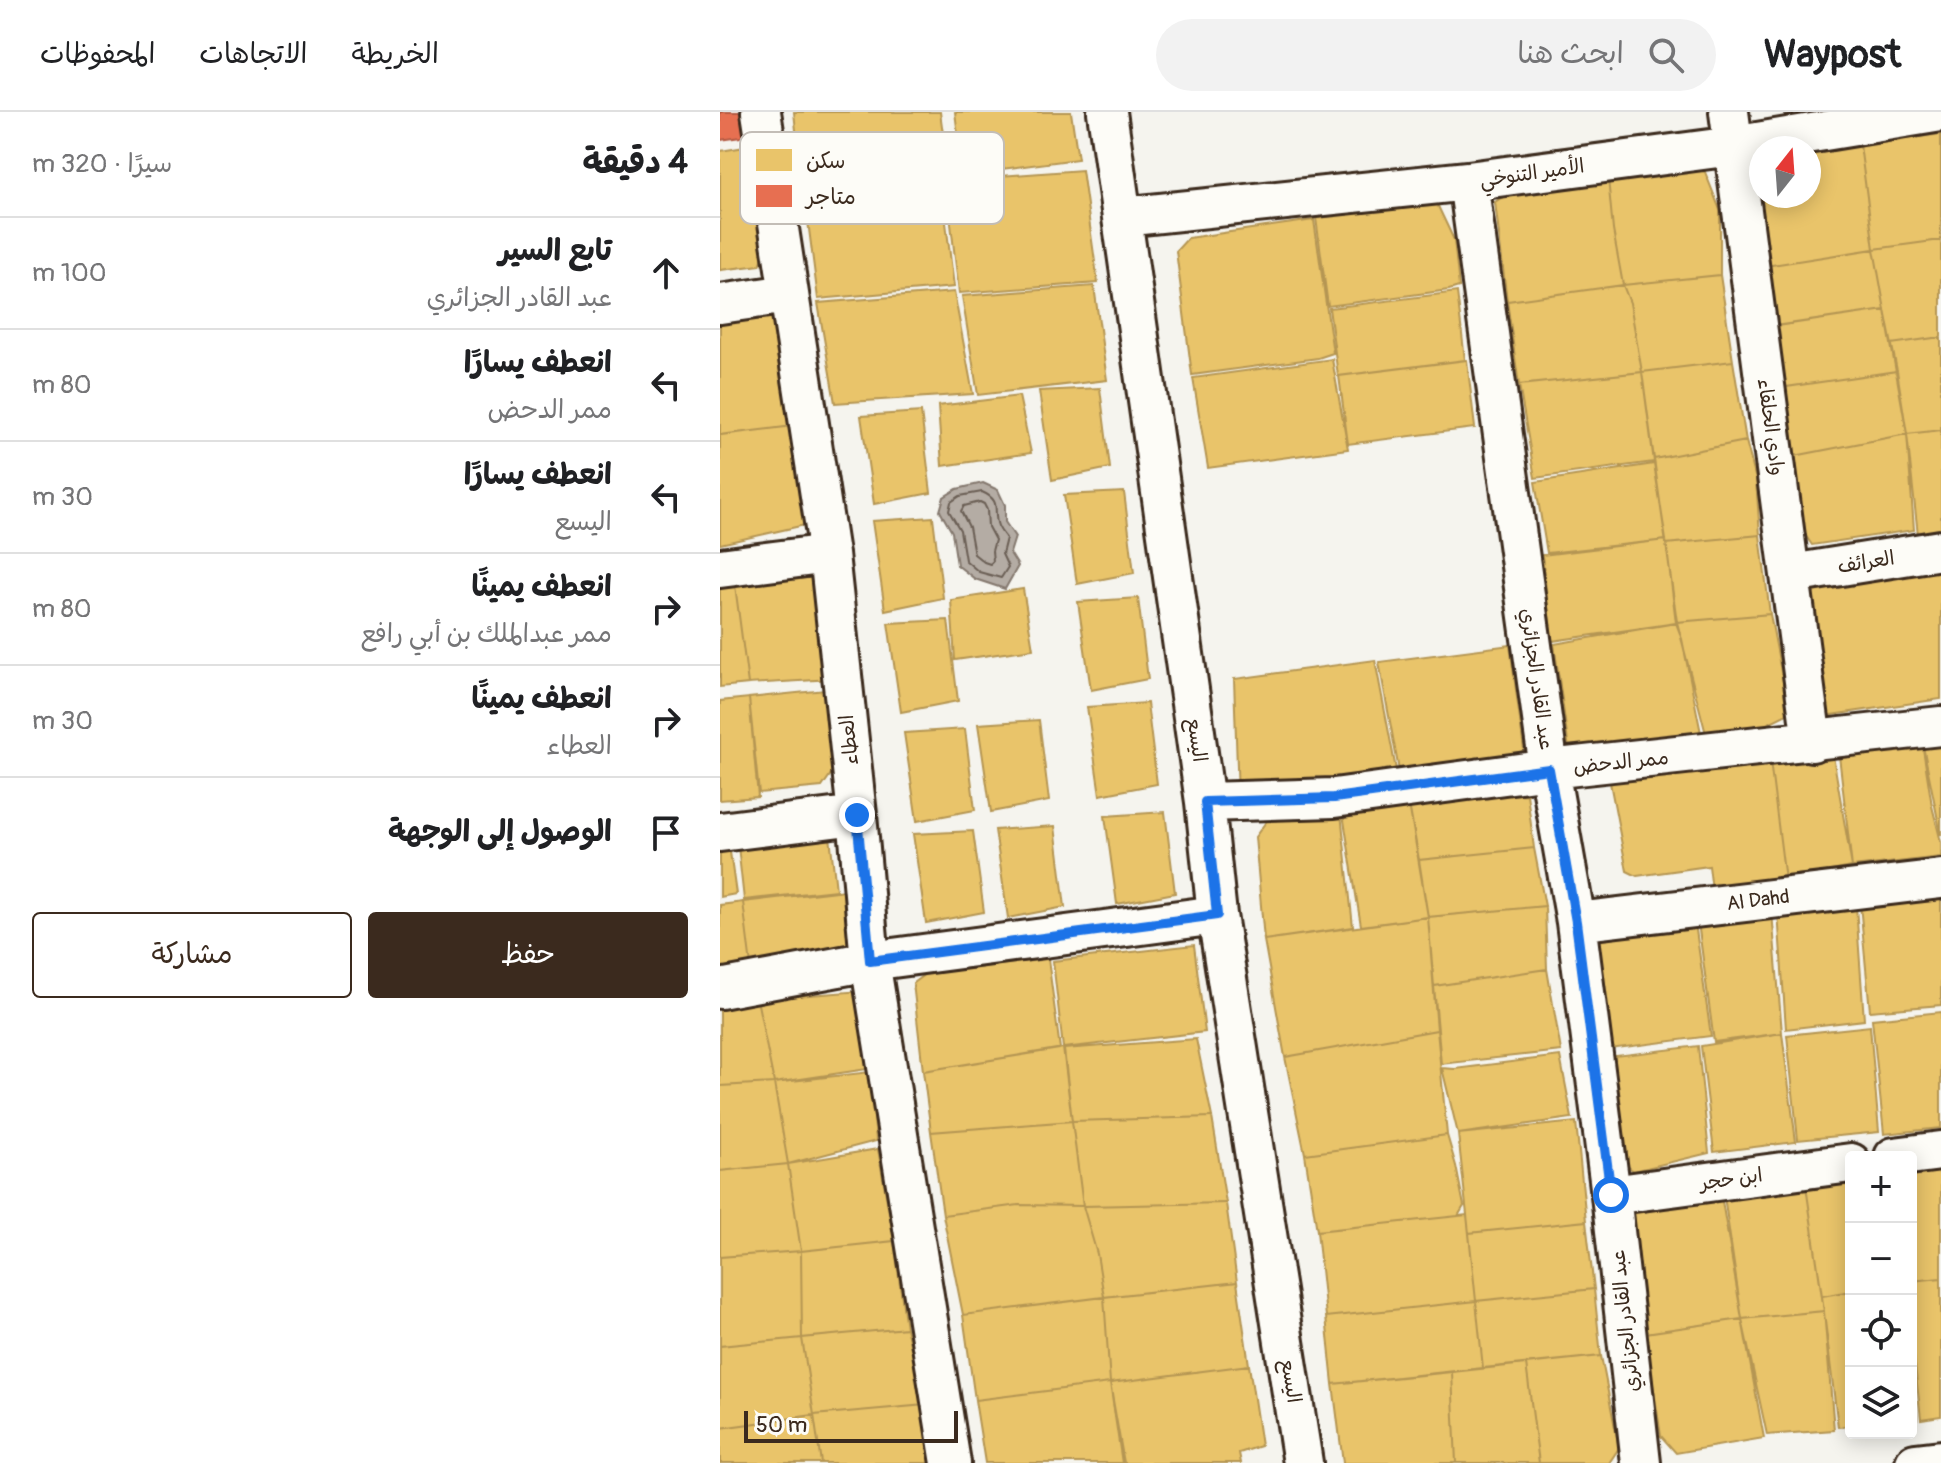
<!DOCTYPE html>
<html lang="ar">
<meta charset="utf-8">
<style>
:root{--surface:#fff;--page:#f2f2f2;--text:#202124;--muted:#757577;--line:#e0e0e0;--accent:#3b2a1e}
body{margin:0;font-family:Pangolin,"Playpen Sans Arabic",sans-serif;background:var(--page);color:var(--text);direction:rtl}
.controls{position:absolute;right:24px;bottom:24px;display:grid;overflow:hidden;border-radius:8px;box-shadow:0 4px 20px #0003}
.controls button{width:72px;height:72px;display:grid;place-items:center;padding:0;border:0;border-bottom:2px solid var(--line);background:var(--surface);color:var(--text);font:40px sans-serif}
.compass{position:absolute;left:1029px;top:24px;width:72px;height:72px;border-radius:50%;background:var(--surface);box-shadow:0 4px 20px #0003;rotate:17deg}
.scale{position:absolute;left:24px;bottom:20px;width:214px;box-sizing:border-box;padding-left:8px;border:4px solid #3b2a1e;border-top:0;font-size:22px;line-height:28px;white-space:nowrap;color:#3b2a1e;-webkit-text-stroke:6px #fdfcf7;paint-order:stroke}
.stop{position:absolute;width:24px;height:24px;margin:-18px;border:6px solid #1a73e8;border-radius:50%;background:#fff}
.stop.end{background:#1a73e8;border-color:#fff;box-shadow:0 2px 8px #0008}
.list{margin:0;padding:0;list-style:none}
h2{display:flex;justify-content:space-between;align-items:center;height:104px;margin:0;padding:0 32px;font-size:34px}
h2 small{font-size:26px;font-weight:400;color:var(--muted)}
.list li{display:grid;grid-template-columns:52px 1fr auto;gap:24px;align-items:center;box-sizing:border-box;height:112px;padding:0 32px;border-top:2px solid var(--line)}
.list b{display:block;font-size:30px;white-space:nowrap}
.list p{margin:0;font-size:26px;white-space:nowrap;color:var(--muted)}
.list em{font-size:26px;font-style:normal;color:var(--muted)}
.actions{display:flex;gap:16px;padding:24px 32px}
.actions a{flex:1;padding:18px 0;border:2px solid var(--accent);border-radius:8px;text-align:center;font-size:28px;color:var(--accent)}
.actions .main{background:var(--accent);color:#fff}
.icon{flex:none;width:44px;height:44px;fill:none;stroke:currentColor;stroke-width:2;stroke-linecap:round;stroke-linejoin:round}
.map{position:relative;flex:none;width:1221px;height:1351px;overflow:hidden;direction:ltr}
header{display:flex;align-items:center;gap:48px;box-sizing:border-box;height:112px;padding:0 40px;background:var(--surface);border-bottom:2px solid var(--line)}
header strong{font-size:38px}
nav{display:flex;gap:44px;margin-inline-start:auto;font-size:28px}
.search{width:560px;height:72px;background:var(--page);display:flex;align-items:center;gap:20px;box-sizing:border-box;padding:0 28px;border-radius:44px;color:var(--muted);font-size:30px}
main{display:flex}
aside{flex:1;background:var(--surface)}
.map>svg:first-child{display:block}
</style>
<header>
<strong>Waypost</strong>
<div class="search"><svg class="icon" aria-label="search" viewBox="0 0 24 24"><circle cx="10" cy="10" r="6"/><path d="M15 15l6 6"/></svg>ابحث هنا</div>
<nav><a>الخريطة</a><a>الاتجاهات</a><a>المحفوظات</a></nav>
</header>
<main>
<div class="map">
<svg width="1221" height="1351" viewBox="0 0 1221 1351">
<rect width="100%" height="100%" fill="#f5f4ee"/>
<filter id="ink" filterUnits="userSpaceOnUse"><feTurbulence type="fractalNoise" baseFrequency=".0125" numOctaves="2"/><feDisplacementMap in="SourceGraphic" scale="16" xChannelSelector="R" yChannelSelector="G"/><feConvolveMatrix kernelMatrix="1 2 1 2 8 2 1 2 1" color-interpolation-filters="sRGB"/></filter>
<g filter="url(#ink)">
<path fill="#b4aca4" stroke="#84786e" stroke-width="2" d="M 263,371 L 278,378 L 285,393 L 285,410 L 295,425 L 290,441 L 298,454 L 285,477 L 255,467 L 237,453 L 232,420 L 220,399 L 224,385 L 237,377 Z"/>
<path fill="#e9c46a" stroke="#b59653" stroke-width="2" d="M 74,0 L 220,0 L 229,65 L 83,82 Z
M 235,0 L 351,0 L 358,47 L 243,62 Z
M 1221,22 L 1221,128 L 1154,137 L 1140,33 Z
M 1140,33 L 1154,137 L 1039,155 L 1026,60 L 1038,50 L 1041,49 L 1041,84 L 1089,84 L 1089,41 Z
M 31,34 L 46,138 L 40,153 L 0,158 L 0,39 Z
M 971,55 L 985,60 L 1000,98 L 1000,163 L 903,173 L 893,118 L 888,66 Z
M 362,58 L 378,171 L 239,181 L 226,68 Z
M 888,66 L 893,118 L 903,173 L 787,189 L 775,90 L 793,78 Z
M 221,70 L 234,175 L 98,187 L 85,86 Z
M 716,90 L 734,128 L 739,175 L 729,178 L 608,194 L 596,106 Z
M 594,108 L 613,241 L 598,246 L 472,263 L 456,139 L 468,126 Z
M 1221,128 L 1221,225 L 1171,232 L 1154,137 Z
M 1154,137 L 1165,198 L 1048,215 L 1039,155 Z
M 1000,163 L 1013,249 L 922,260 L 910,191 L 903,173 Z
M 903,173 L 910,191 L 922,260 L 799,273 L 787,189 Z
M 374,174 L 387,268 L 258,283 L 242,184 Z
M 234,180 L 253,282 L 115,291 L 98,191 Z
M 737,180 L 745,248 L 618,264 L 609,196 Z
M 1165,198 L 1177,259 L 1059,276 L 1050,215 Z
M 64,204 L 73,314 L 0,323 L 0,208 Z
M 1221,225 L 1221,318 L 1187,322 L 1171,232 Z
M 612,247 L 628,337 L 488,356 L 473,266 Z
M 747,248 L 755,316 L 628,332 L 619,264 Z
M 1013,249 L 1026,329 L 934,347 L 922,260 Z
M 1177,259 L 1187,322 L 1069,345 L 1059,276 Z
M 922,260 L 934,350 L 815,366 L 799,273 Z
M 380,276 L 390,356 L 332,368 L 319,279 Z
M 299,284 L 311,341 L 222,354 L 218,294 Z
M 201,300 L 211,381 L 154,392 L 141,304 Z
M 73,314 L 85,413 L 0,432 L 0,323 Z
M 1221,318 L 1221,420 L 1198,423 L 1187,322 Z
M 1187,322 L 1194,418 L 1092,433 L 1081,417 L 1069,345 Z
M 1026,329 L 1036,368 L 1040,423 L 946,432 L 934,347 Z
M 934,352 L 946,428 L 827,441 L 815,370 Z
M 404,380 L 414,461 L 357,472 L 344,383 Z
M 213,405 L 223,486 L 165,498 L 152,409 Z
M 1040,423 L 1050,502 L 957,510 L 946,432 Z
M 946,428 L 956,511 L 832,529 L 822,443 Z
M 1221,455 L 1221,587 L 1104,604 L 1090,473 Z
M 95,464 L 112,567 L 28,572 L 15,473 Z
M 15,473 L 28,572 L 0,575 L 0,475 Z
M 303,477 L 313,537 L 235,548 L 231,488 Z
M 418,486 L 428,567 L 371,578 L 358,490 Z
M 1050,502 L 1069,601 L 1043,614 L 986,622 L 957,510 Z
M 228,508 L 238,589 L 181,600 L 168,511 Z
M 956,511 L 962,527 L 981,621 L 849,637 L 834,532 Z
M 790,533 L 804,638 L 781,651 L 680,664 L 659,550 Z
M 655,548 L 677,663 L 518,685 L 514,567 Z
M 105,578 L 113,659 L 102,675 L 39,681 L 29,586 Z
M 29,586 L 38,685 L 0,688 L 0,589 Z
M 427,591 L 437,672 L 380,683 L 367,595 Z
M 319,608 L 329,689 L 271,700 L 258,612 Z
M 245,617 L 255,698 L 197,709 L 184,621 Z
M 1221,621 L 1221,723 L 1201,624 Z
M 1201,624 L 1212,694 L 1221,730 L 1221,745 L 1132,755 L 1118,635 Z
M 1112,638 L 1132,755 L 1065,768 L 1049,641 Z
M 1049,641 L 1065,768 L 992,778 L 989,754 L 917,764 L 907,759 L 888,660 Z
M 807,682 L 814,736 L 699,748 L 689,692 L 748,684 Z
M 689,692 L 708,805 L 641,814 L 623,702 Z
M 445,700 L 455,781 L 397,792 L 385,704 Z
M 621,701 L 633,815 L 544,828 L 535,725 L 548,707 Z
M 335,714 L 345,795 L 288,806 L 275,718 Z
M 253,719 L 264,800 L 206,811 L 193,722 Z
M 110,724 L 116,778 L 24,788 L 18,734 Z
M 8,726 L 16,782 L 0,785 L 0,728 Z
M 814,736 L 825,794 L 708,805 L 699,748 Z
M 125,778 L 132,833 L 31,854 L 23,790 Z
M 1221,783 L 1221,893 L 1150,899 L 1140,792 Z
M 23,790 L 31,854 L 0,857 L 0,793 Z
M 825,794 L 827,857 L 714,874 L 708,805 Z
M 1136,794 L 1144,908 L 1066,917 L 1058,800 Z
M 1052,800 L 1062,921 L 994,930 L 978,810 Z
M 708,805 L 717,918 L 565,945 L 544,828 Z
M 975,811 L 991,924 L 890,937 L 874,823 Z
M 474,833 L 485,920 L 343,936 L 333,849 Z
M 328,847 L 340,937 L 203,959 L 193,871 L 205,862 Z
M 827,857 L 841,939 L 721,952 L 714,874 Z
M 142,879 L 154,956 L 54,971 L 37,887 Z
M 37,887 L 54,971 L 0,974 L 0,893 Z
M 1221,900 L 1221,1016 L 1164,1022 L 1152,907 Z
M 1150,914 L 1159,1020 L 1078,1028 L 1067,923 Z
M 717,918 L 727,1023 L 585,1042 L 565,945 Z
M 1062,921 L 1076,1030 L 994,1040 L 981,934 Z
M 476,927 L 492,1005 L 352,1009 L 344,937 Z
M 978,934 L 989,1041 L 914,1059 L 900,1049 L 887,945 Z
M 343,936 L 352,1009 L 211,1020 L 203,959 Z
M 840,944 L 852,1006 L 738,1022 L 722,956 L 735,957 Z
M 150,960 L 156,1029 L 68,1052 L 54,971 Z
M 54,971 L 68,1052 L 0,1059 L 0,974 Z
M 492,1005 L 506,1091 L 363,1094 L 352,1009 Z
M 352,1009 L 363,1094 L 299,1093 L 223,1103 L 211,1020 Z
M 856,1010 L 866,1109 L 749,1121 L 738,1022 Z
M 727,1023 L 736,1054 L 744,1094 L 738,1104 L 597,1119 L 585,1042 Z
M 158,1037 L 174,1129 L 81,1139 L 68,1052 Z
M 68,1052 L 81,1139 L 0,1145 L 0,1059 Z
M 1221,1052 L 1221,1166 L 1191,1169 L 1191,1057 Z
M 1131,1066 L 1131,1179 L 1102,1184 L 1086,1074 Z
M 1086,1074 L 1104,1199 L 1022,1207 L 1004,1084 Z
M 1001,1083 L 1022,1207 L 925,1221 L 905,1098 Z
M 506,1091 L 517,1170 L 384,1185 L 377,1142 L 363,1094 Z
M 299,1093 L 363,1094 L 377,1142 L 384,1185 L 243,1203 L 223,1103 Z
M 747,1103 L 756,1189 L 606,1205 L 597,1119 Z
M 866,1109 L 874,1177 L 756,1189 L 749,1121 Z
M 174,1129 L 186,1216 L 82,1226 L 81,1139 Z
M 81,1139 L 82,1226 L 0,1234 L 0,1145 Z
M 1221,1166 L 1221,1304 L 1201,1307 L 1191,1217 L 1191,1169 Z
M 517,1170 L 529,1253 L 390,1271 L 384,1185 Z
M 874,1177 L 881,1244 L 763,1256 L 756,1189 Z
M 1131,1179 L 1131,1314 L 1118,1315 L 1102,1184 Z
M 384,1185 L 390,1271 L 255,1288 L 243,1203 Z
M 756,1189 L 763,1256 L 613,1272 L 606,1205 Z
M 1104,1199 L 1114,1318 L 1047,1323 L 1022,1207 Z
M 1022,1207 L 1044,1326 L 956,1341 L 941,1324 L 925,1221 Z
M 186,1216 L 205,1293 L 94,1303 L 82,1226 Z
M 82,1226 L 94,1303 L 0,1316 L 0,1234 Z
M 1191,1234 L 1197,1307 L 1191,1308 Z
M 881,1244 L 899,1336 L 889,1351 L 819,1351 L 806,1252 Z
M 806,1252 L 819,1351 L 736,1351 L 732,1260 Z
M 529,1253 L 541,1334 L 519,1341 L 521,1351 L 404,1351 L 390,1271 Z
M 732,1260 L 736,1351 L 623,1351 L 613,1272 Z
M 390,1271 L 402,1351 L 265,1351 L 255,1288 Z
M 205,1293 L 213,1351 L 101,1351 L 94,1303 Z
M 94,1303 L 101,1351 L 0,1351 L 0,1316 Z"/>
<path fill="#e76f51" stroke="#b35a42" stroke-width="2" d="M 0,0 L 25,0 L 28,24 L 0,28 Z"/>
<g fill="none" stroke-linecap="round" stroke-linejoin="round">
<path stroke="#6b5e54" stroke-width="2" d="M 262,380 C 283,389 272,399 278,414 C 280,419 283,422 286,426 L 282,442 L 288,455 L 281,466 L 259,460 L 245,448 L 240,418 L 229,399 L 231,390 L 240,384 Z
M 260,390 L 264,392 L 267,398 L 268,415 L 275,428 L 272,439 L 273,449 L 270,452 L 264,450 L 254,442 L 249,415 L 241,399 L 244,394 Z"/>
<g stroke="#3b2a1e" stroke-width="44">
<path id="minor" d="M 41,0 L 109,442 L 137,703 L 150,849 L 231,1351
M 387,0 L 485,690 L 497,803 L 583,1351
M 1009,0 L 1092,630
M 748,69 L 829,657 L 856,810 L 891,1083 L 921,1351
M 402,105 L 748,69 L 1013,34 L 1221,0
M 0,192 L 68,182
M 0,456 L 109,442
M 1071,462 L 1221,438
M 485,690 L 614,686 L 829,657 L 1221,614
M 0,720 L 137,703
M 856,810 L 1221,767
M 0,877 L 150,849 L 497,803
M 1174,1045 L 1221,1039
M 891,1083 L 1131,1051
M 1195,1351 L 1221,1348"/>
</g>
<use href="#minor" stroke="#fdfcf7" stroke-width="38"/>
</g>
</g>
<g fill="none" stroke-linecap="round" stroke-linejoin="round" filter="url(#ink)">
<path stroke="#1a73e8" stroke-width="10" d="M 137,703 L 150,849 L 497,803 L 485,690 L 614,686 L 829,657 L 856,810 L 891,1083"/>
</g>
<g text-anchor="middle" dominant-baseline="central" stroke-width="8" stroke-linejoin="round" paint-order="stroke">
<g font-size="20" fill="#3b2a1e" stroke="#fdfcf7">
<text transform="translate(812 61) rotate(-8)">الأمير التنوخي</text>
<text transform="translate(1051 315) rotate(82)">وادي الحلقاء</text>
<text transform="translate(1146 450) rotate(-9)">العرائف</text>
<text transform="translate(817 567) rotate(82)">عبد القادر الجزائري</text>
<text transform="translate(129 628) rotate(-96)">العطاء</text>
<text transform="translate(477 628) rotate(82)">اليسع</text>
<text transform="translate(901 650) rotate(-6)">ممر الدحض</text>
<text transform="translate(1038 788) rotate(-7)">Al Dahd</text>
<text transform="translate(1011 1067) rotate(-8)">ابن حجر</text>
<text transform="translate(905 1209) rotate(-96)">عبد القادر الجزائري</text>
<text transform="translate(571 1269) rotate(81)">اليسع</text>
</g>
</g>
<rect x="20" y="20" width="264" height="92" rx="12" fill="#fdfcf7" stroke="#c3bdb6" stroke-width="2"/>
<rect x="36" y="37" width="36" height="22" fill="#e9c46a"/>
<rect x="36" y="73" width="36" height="22" fill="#e76f51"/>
<g font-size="22" fill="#3b2a1e">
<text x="86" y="56">سكن</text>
<text x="86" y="92">متاجر</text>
</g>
</svg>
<div class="controls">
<button>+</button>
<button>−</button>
<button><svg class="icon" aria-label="locate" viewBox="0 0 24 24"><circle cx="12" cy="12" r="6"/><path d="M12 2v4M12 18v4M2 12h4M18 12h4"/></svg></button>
<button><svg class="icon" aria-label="layers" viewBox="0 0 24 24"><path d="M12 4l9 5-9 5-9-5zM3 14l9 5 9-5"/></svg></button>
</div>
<svg class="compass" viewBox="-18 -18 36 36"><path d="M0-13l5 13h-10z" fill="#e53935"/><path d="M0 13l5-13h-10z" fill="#757577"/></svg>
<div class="scale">50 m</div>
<div class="stop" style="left:891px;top:1083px"></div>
<div class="stop end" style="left:137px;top:703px"></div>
</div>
<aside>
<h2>4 دقيقة<small>سيرًا · 320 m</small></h2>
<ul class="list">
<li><svg class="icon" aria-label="ahead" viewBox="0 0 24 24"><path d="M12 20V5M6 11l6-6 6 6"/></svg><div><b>تابع السير</b><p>عبد القادر الجزائري</p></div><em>100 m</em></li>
<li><svg class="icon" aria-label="left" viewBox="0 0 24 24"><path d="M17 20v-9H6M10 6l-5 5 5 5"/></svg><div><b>انعطف يسارًا</b><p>ممر الدحض</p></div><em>80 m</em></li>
<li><svg class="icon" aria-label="left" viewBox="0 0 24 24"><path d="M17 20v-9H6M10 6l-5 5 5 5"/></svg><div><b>انعطف يسارًا</b><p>اليسع</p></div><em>30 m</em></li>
<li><svg class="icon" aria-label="right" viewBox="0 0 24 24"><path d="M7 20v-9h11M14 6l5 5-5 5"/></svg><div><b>انعطف يمينًا</b><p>ممر عبدالملك بن أبي رافع</p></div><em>80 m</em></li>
<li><svg class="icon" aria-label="right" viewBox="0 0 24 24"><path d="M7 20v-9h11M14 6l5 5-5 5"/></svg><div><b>انعطف يمينًا</b><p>العطاء</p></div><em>30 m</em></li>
<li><svg class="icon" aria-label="arrive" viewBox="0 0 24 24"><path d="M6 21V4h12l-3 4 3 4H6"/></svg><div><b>الوصول إلى الوجهة</b></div></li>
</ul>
<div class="actions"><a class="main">حفظ</a><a>مشاركة</a></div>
</aside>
</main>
